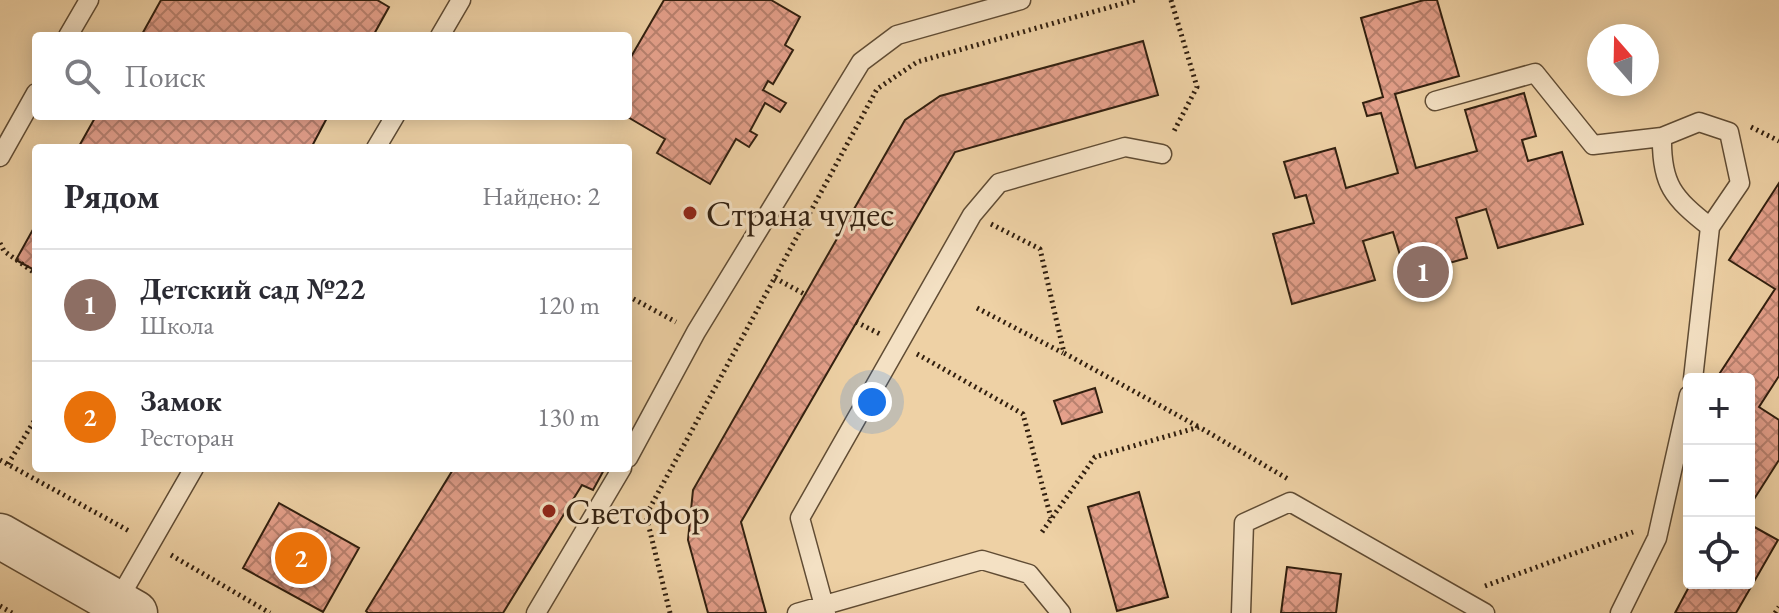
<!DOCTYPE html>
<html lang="ru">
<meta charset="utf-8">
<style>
:root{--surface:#fff;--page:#f2f2f3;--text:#2b2b33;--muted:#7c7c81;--line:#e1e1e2;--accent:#ea580c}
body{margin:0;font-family:"EB Garamond",serif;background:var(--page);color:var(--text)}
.controls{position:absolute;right:24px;bottom:24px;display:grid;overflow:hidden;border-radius:8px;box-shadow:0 4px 20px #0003}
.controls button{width:72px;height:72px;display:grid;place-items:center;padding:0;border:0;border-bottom:2px solid var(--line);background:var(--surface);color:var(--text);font:40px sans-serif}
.compass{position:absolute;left:1587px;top:24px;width:72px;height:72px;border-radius:50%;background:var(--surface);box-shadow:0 4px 20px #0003;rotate:340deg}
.you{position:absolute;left:872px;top:402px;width:28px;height:28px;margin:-20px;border:6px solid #fff;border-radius:50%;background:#1a73e8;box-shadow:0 0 0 12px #1a73e833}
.badge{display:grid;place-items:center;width:52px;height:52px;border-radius:50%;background:var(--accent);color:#fff;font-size:26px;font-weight:700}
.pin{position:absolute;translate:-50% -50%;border:4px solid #fff;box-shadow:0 2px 8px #0006}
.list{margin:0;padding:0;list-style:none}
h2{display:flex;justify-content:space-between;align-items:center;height:104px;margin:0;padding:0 32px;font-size:34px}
h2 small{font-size:26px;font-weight:400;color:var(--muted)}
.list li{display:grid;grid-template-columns:52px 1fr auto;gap:24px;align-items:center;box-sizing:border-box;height:112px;padding:0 32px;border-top:2px solid var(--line)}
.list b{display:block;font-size:30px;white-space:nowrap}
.list p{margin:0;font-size:26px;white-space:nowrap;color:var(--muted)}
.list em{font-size:26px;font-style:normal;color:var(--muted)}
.icon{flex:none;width:44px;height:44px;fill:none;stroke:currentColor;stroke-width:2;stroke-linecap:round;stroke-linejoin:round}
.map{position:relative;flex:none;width:1779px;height:613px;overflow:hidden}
.search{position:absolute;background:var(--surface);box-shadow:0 4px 20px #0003;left:32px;top:32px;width:600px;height:88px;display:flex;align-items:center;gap:20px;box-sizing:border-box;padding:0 28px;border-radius:8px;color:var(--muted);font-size:30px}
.panel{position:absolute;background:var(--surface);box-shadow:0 4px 20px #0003;left:32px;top:144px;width:600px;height:328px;border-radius:8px}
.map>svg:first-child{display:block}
</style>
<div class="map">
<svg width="1779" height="613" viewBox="0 0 1779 613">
<defs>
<pattern id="building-cross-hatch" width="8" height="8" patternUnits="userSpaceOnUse" patternTransform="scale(2)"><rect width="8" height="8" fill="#e5a08b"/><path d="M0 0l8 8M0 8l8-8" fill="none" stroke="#ba8270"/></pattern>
</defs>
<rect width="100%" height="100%" fill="#eed1a5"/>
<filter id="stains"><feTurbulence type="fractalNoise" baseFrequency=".0025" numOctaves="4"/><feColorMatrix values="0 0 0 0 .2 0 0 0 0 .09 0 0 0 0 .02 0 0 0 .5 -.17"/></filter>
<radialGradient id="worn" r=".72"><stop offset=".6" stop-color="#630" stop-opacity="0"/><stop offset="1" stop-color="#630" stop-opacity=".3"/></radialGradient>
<path fill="url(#building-cross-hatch)" stroke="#311f0f" stroke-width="2" d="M 161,0 L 377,0 L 389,7 L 373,36 L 141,36 Z
M 664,0 L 771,0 L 800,17 L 785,45 L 793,50 L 773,84 L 768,81 L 763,90 L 786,103 L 780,112 L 765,103 L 750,131 L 757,135 L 749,147 L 736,139 L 710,184 L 657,153 L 665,139 L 626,116 L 628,62 Z
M 1424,0 L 1437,0 L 1459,76 L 1395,94 L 1416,168 L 1477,151 L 1465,110 L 1524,93 L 1536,136 L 1522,140 L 1528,161 L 1562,152 L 1583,224 L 1498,248 L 1486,209 L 1456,218 L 1467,258 L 1406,275 L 1393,232 L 1363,241 L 1375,280 L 1292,304 L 1273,234 L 1314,223 L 1306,195 L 1295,198 L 1284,162 L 1335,148 L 1346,188 L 1398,173 L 1381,113 L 1367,116 L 1363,103 L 1383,97 L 1361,18 Z
M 1143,41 L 1158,95 L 955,152 L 741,522 L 766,613 L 708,613 L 688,540 L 693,490 L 905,120 L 940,96 Z
M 96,116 L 328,116 L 311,148 L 78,148 Z
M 1779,183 L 1779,376 L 1759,407 L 1779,420 L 1779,460 L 1749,507 L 1749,379 L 1716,379 L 1775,289 L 1729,260 Z
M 36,224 L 36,271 L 16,260 Z
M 1095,388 L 1102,412 L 1062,424 L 1054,401 Z
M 454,468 L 605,468 L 593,490 L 582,485 L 503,613 L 368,613 L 366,611 Z
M 1139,492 L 1168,597 L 1117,611 L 1088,507 Z
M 279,503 L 359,548 L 323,612 L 243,568 Z
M 1749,524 L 1778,540 L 1736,613 L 1675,613 L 1691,583 L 1749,583 Z
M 1287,567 L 1341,574 L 1336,613 L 1281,613 Z"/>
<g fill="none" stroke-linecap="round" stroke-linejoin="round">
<g stroke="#604c34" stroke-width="21">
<path id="service" d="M 68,36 L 89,0
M 440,36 L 461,0
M 1435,101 L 1535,73 L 1593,145 L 1662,137 L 1699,122 L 1729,132 L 1740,183 L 1710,227 L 1693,379
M 1662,137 C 1661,184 1673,198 1710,227
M 376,148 L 395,116
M 0,157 L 36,93
M 628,458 L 696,332 L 861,62 L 897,35 L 1021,0
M 117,602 L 194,468
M 536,613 L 622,468
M 797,613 L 982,560 L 1029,574 L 1061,613
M 826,613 L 800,518 L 972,215 L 999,183 L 1125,147 L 1162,154
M 1241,613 L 1244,523 L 1290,502 L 1485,613
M 1620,613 L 1657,538 L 1689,395"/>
</g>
<g stroke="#604c34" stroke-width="47">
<path id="tertiary" d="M 0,536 L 135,613"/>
</g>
<path stroke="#311f0f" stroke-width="5" stroke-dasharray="2 4" stroke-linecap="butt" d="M 1171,0 L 1197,87 L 1173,133
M 1751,127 L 1779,141
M 991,224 L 1040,249 L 1064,353 L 1199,427
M 0,243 L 4,251 L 36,274
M 775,278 L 806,295
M 628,296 L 676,322
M 977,308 L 1063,353
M 856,322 L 880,334
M 917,354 L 1023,414 L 1051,518
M 0,460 L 131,532
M 8,464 L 36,418
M 1042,532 L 1095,457 L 1199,427 L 1288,479
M 171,555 L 270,613
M 1485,586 L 1633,532
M 0,606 L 12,613
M 670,613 L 646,515 L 877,89 L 917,62 L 1135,0
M 1775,613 L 1779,607"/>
<use href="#service" stroke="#f4e1c4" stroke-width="18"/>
<use href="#tertiary" stroke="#f4e1c4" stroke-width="44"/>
</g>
<g fill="#8f2418" stroke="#f4e1c4" stroke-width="3">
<circle cx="690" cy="213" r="8"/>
<circle cx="549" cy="511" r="8"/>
</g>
<g text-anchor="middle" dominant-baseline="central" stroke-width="6" stroke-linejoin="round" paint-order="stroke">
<g font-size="36" fill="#311f0f" stroke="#f4e1c4" text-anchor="start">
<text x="706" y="213">Страна чудес</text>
<text x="565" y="511">Светофор</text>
</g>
</g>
<rect width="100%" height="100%" filter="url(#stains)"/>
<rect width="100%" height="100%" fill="url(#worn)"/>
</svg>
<div class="controls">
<button>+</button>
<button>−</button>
<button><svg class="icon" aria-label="locate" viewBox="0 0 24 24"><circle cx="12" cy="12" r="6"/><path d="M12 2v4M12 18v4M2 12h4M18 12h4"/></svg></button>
</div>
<svg class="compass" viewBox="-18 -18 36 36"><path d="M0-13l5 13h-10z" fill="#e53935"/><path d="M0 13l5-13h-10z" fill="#7c7c81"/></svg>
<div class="you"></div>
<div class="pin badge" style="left:1423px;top:272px;background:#8d6e63">1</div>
<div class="pin badge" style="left:301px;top:558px;background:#e8710a">2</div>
<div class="search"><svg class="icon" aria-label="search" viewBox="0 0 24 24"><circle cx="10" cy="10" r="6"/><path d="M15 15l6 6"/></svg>Поиск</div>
<section class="panel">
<h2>Рядом<small>Найдено: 2</small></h2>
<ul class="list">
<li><span class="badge" style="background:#8d6e63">1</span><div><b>Детский сад №22</b><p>Школа</p></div><em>120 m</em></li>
<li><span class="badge" style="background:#e8710a">2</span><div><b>Замок</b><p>Ресторан</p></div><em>130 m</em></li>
</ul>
</section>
</div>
